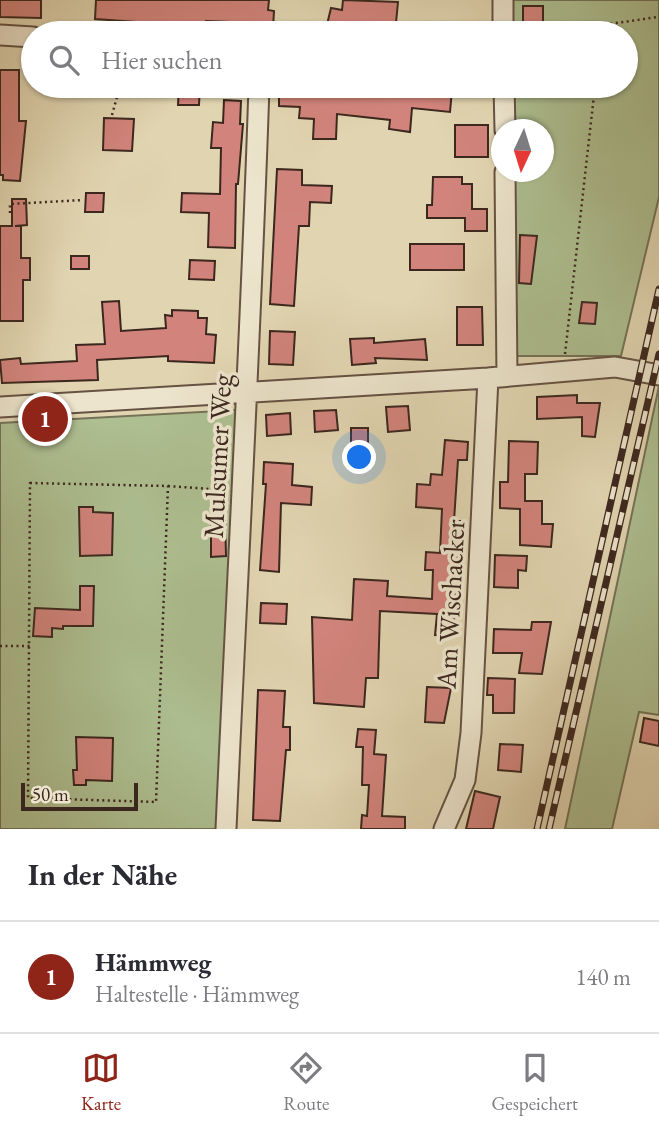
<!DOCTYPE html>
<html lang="de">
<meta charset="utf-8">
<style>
:root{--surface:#fff;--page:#f2f2f3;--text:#2b2b33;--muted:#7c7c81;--line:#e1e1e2;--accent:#8f2418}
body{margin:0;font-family:"EB Garamond",serif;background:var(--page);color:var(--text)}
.compass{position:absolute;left:491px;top:119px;width:63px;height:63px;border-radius:50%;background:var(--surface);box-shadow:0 2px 5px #0004;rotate:184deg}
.scale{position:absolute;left:21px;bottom:18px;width:117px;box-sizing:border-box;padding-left:7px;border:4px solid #3c271e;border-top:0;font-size:19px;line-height:24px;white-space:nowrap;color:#3c271e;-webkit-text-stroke:5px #ece4cc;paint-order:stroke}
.you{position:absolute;left:360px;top:458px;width:24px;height:24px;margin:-18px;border:5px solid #fff;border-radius:50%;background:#1a73e8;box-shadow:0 0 0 10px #1a73e833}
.badge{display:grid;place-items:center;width:46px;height:46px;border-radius:50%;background:var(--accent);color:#fff;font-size:23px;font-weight:700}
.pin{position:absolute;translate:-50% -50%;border:4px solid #fff;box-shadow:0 2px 7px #0006}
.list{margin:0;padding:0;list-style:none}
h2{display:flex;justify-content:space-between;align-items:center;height:91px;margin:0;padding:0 28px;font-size:30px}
h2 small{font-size:23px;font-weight:400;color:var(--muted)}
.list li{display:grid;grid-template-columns:46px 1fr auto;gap:21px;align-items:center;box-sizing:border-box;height:112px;padding:0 28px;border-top:2px solid var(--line)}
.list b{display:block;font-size:26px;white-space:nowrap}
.list p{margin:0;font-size:23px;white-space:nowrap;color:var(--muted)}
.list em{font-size:23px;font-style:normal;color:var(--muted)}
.icon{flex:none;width:38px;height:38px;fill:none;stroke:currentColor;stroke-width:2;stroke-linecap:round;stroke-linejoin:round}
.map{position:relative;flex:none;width:659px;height:829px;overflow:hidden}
.search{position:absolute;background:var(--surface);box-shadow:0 2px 5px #0004;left:21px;right:21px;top:21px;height:77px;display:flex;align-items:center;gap:18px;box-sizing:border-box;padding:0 24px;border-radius:38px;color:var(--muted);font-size:26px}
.sheet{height:203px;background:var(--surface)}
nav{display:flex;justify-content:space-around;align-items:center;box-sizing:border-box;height:98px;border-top:2px solid var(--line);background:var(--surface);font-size:19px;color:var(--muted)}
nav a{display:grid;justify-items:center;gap:4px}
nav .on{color:var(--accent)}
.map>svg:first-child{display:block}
</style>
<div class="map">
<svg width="659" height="829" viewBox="0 0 659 829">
<rect width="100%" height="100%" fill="#e1d5b1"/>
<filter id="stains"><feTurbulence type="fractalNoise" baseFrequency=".00286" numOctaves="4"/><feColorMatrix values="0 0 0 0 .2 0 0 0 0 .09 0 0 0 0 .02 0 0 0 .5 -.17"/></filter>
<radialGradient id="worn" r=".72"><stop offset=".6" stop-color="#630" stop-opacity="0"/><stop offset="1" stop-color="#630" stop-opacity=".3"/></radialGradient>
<path fill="#adbe90" stroke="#747257" stroke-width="2" d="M 513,0 L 659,0 L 659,197 L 621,356 L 513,356 L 513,172 L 544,172 L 544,130 L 513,129 L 513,86 L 626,86 L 626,33 L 513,33 Z
M 659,386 L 659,715 L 639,712 L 612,829 L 565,829 Z
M 237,410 L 223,829 L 0,829 L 0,423 Z"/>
<path fill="#d2847c" stroke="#3c271e" stroke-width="2" d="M 0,0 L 41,0 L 41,18 L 0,17 Z
M 96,0 L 269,0 L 268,10 L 274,11 L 273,28 L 256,28 L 256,23 L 206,21 L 206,27 L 95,19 Z
M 343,0 L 398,2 L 395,33 L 325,33 L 331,8 L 342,10 Z
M 523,6 L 543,6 L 543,26 L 523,26 Z
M 0,70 L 19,70 L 19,121 L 26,121 L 20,181 L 3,180 L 3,175 L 0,175 Z
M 179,86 L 200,86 L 199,105 L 178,105 Z
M 279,86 L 306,86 L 306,90 L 359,94 L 360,86 L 452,90 L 450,112 L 412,108 L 410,132 L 389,129 L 390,120 L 337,114 L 336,139 L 313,139 L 314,119 L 299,118 L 300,107 L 279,106 Z
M 224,100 L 241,101 L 240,124 L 243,124 L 238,184 L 236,184 L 235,248 L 208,247 L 209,213 L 181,212 L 182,193 L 220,194 L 221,148 L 211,148 L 213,122 L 223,123 Z
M 104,118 L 134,119 L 132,151 L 103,150 Z
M 455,125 L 488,125 L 488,157 L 455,157 Z
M 277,169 L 302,170 L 302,185 L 332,186 L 331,203 L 310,202 L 309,226 L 299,226 L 294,306 L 270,304 Z
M 433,177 L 462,177 L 462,184 L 472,184 L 472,209 L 487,209 L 487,231 L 465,231 L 465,218 L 427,218 L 427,205 L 432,205 Z
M 86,193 L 104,193 L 103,212 L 85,212 Z
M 12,199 L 26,199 L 27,225 L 15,226 L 21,226 L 21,258 L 30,258 L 30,280 L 23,280 L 23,321 L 0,321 L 0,226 L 12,226 Z
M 520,235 L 537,236 L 531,284 L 519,283 Z
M 410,244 L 464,244 L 464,270 L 410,270 Z
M 71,256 L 89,256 L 89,269 L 71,269 Z
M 190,260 L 215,261 L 214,280 L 189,279 Z
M 119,301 L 121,331 L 166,328 L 165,315 L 172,316 L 172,310 L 198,311 L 198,318 L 207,318 L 206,334 L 216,335 L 214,363 L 168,361 L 168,356 L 97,360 L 98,380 L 2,383 L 0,360 L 20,358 L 21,364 L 77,361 L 76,345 L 105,344 L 102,302 Z
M 582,302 L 597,303 L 595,324 L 579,323 Z
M 457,307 L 482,307 L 483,345 L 457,345 Z
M 270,331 L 295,332 L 293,365 L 269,364 Z
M 374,338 L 374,343 L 425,339 L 427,360 L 375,358 L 376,363 L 352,365 L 350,339 Z
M 577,395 L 577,403 L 600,403 L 595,437 L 582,436 L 582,417 L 537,419 L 537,397 Z
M 408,406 L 410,430 L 388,432 L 386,407 Z
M 336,410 L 338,430 L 315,432 L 314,411 Z
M 290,413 L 291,434 L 267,436 L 266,415 Z
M 351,428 L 368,428 L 368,457 L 351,457 Z
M 445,440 L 468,442 L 467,460 L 458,460 L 454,521 L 460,521 L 453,636 L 435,635 L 437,614 L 380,611 L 378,678 L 366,678 L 364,707 L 314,703 L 312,617 L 352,620 L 354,579 L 388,581 L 387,596 L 432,599 L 433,570 L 425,570 L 426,552 L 440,553 L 442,509 L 416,507 L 417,484 L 430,485 L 431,474 L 442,475 Z
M 509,441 L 538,442 L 537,474 L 525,474 L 525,501 L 542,501 L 542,524 L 553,524 L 551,547 L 520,545 L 520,509 L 500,508 L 500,482 L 508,482 Z
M 264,462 L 293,464 L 292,485 L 312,487 L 311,505 L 281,503 L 279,572 L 260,570 L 266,484 L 263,484 Z
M 79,507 L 93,507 L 93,512 L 113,513 L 112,555 L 80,556 Z
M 211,513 L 225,513 L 226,556 L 211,557 Z
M 495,555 L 527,556 L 526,571 L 518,570 L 518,588 L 494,587 Z
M 80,586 L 94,586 L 93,626 L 63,626 L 63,629 L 52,628 L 52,637 L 33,636 L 35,608 L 80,610 Z
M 261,603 L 287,604 L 286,624 L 260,623 Z
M 532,622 L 551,622 L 542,674 L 519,673 L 522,653 L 493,653 L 494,629 L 531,630 Z
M 488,678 L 515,679 L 514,713 L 493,713 L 493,695 L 487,695 Z
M 427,687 L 451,688 L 444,723 L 425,722 Z
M 258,690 L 285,691 L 283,727 L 290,727 L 290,750 L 286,750 L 280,821 L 253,820 Z
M 644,718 L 659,721 L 659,746 L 640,742 Z
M 358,729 L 376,730 L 374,754 L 386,755 L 382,816 L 405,817 L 405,829 L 361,829 L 362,815 L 367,816 L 369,785 L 362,785 L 363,747 L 356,747 Z
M 76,737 L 113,738 L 112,781 L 86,780 L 86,785 L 74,785 L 73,770 L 77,770 Z
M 500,744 L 523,745 L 521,772 L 498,770 Z
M 475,791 L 500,797 L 493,829 L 466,829 Z"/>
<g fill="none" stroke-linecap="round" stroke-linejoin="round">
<g stroke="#655243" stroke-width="23">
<path id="minor" d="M 503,0 L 503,33
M 0,35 L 33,37
M 504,86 L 505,130
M 505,172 L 507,376
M 0,407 L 488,378 L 615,367 L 659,375
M 226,829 C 237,581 251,334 259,86
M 444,829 L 465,780 L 471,733 L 488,378"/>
</g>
<path stroke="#3c271e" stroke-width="2.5" stroke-dasharray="2 3.5" stroke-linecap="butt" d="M 601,33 L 602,25 L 658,17
M 112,115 L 120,86
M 10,213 L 10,204 L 83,200
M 565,354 L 595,86
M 30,483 L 168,486 L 156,802 L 28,798 Z
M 168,486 L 224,490
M 0,646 L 30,646"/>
<use href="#minor" stroke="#ece4cc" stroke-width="19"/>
<g stroke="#3c271e" stroke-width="7">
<path id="rail" d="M 537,829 L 659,289
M 549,829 L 659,354"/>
</g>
<use href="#rail" stroke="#ece4cc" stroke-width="4.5" stroke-dasharray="13" stroke-linecap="butt"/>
</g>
<g text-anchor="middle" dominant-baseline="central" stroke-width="7" stroke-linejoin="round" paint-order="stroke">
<g font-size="28" fill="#3c271e" stroke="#ece4cc">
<text transform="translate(217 456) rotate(-87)">Mulsumer Weg</text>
<text transform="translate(450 604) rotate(-87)">Am Wischacker</text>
</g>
</g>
<rect width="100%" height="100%" filter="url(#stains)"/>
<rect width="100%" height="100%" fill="url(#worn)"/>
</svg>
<svg class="compass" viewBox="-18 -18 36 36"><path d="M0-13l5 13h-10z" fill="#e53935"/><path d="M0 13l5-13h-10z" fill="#7c7c81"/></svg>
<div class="scale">50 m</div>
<div class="you"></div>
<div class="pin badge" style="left:45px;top:419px">1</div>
<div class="search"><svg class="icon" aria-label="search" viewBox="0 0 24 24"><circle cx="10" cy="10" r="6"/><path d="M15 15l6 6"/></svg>Hier suchen</div>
</div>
<section class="sheet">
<h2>In der Nähe<small></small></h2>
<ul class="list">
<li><span class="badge">1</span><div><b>Hämmweg</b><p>Haltestelle · Hämmweg</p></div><em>140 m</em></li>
</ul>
</section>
<nav>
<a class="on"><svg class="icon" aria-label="map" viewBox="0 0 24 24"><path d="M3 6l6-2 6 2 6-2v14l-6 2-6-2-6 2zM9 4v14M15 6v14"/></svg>Karte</a>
<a><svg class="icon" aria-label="directions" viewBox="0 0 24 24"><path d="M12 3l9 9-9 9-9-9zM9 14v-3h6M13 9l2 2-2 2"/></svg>Route</a>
<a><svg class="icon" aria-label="saved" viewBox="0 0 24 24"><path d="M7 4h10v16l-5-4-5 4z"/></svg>Gespeichert</a>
</nav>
